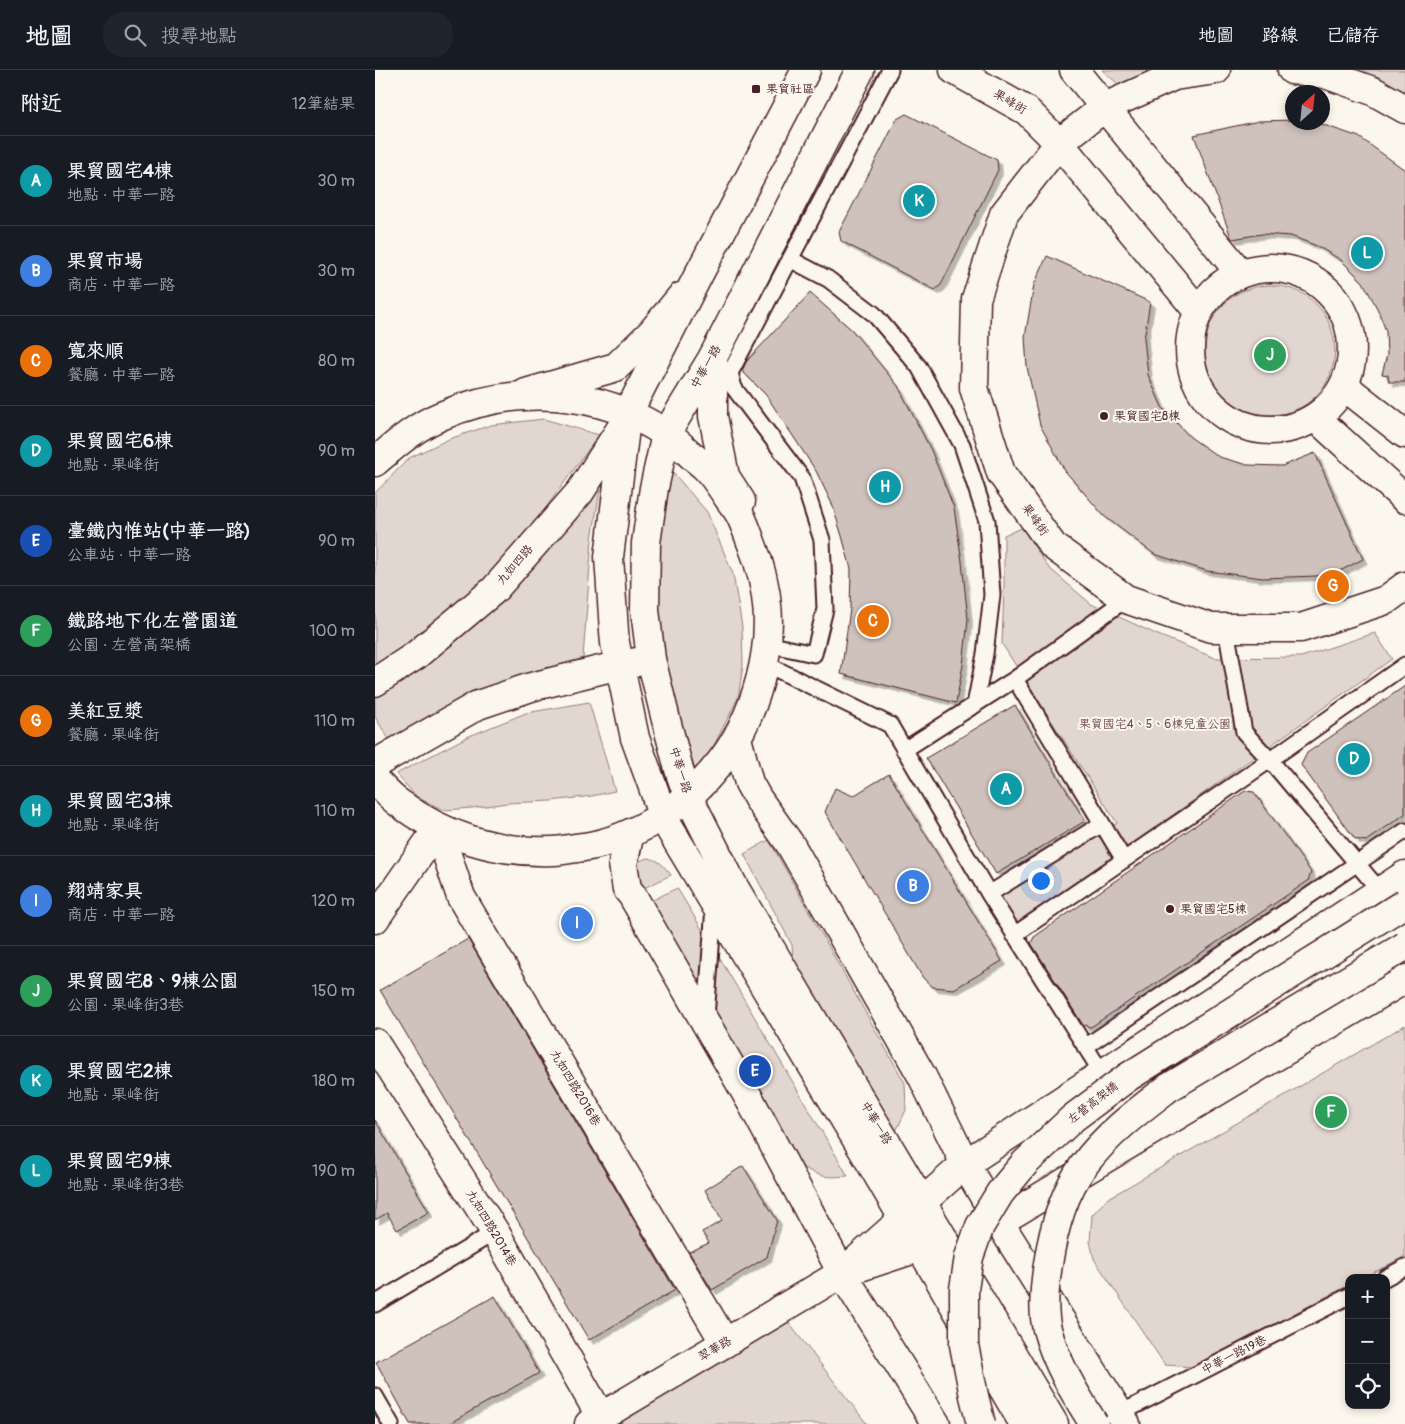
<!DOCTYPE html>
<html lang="zh-TW">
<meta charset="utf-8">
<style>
:root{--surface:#171b24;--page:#20242c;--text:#f1f3f6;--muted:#9ea1a6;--line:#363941;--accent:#a6949b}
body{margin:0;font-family:Pangolin,"LXGW WenKai TC",sans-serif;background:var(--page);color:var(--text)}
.controls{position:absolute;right:15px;bottom:15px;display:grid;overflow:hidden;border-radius:10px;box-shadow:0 2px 8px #0003}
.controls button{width:45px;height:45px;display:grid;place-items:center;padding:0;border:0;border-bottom:1px solid var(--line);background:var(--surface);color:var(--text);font:25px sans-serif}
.compass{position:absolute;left:910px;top:15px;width:45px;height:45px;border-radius:50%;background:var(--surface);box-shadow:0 2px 8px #0003;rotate:27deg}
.you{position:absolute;left:665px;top:810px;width:18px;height:18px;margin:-12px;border:4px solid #fff;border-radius:50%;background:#1a73e8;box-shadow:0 0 0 8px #1a73e833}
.badge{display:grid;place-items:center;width:32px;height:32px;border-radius:50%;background:var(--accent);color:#fff;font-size:16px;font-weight:700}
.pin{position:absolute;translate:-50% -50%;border:2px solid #fff;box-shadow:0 1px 5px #0006}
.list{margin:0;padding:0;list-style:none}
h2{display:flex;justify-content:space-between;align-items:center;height:65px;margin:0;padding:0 20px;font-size:21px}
h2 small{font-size:16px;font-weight:400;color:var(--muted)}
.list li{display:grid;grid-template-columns:32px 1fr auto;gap:15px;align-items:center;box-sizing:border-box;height:90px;padding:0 20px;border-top:1px solid var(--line)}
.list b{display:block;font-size:19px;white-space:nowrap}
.list p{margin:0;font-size:16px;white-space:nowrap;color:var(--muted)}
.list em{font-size:16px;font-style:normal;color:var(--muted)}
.icon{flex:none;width:28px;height:28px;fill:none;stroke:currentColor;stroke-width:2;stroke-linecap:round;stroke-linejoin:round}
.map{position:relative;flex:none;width:1030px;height:1354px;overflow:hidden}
header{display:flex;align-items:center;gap:30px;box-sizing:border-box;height:70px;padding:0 25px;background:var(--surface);border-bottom:1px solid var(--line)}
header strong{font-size:24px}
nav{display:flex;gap:28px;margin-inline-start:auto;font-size:18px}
.search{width:350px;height:45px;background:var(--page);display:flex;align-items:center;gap:12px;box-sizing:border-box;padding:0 18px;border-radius:20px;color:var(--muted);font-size:19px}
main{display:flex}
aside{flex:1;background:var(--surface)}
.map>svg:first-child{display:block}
</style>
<header>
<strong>地圖</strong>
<div class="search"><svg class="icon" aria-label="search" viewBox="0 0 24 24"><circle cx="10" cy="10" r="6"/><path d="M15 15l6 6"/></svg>搜尋地點</div>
<nav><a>地圖</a><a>路線</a><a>已儲存</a></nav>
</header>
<main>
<aside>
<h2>附近<small>12筆結果</small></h2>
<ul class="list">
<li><span class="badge" style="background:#0f9aa8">A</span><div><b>果貿國宅4棟</b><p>地點 · 中華一路</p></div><em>30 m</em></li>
<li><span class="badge" style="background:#3f7fe0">B</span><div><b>果貿市場</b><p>商店 · 中華一路</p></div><em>30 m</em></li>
<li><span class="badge" style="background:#e8710a">C</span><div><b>寬來順</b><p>餐廳 · 中華一路</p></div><em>80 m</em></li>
<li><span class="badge" style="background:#0f9aa8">D</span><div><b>果貿國宅6棟</b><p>地點 · 果峰街</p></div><em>90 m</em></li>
<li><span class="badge" style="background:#1a4fb4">E</span><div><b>臺鐵內惟站(中華一路)</b><p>公車站 · 中華一路</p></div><em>90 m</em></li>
<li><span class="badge" style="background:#2e9e5b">F</span><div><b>鐵路地下化左營園道</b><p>公園 · 左營高架橋</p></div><em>100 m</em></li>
<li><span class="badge" style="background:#e8710a">G</span><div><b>美紅豆漿</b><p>餐廳 · 果峰街</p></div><em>110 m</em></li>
<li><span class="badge" style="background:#0f9aa8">H</span><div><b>果貿國宅3棟</b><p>地點 · 果峰街</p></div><em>110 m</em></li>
<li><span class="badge" style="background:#3f7fe0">I</span><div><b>翔靖家具</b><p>商店 · 中華一路</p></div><em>120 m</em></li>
<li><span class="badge" style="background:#2e9e5b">J</span><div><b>果貿國宅8、9棟公園</b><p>公園 · 果峰街3巷</p></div><em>150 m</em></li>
<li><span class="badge" style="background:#0f9aa8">K</span><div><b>果貿國宅2棟</b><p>地點 · 果峰街</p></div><em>180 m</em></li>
<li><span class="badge" style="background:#0f9aa8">L</span><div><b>果貿國宅9棟</b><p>地點 · 果峰街3巷</p></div><em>190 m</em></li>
</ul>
</aside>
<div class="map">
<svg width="1030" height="1354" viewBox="0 0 1030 1354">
<defs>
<filter id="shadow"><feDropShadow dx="4.5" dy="4.5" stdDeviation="0" flood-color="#0004"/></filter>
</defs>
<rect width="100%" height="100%" fill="#fbf7ec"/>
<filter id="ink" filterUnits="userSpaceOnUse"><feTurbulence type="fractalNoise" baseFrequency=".02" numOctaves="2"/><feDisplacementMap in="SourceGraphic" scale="10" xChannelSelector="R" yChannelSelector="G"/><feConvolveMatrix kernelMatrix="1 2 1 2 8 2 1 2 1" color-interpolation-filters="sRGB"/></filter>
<g filter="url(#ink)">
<path fill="#e2d7d0" stroke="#967b7e" d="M 727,0 L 780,0 L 743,14 Z
M 983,0 L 1030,0 L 1030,27 L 981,4 Z
M830 280a65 65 0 1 1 130 0a65 65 0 1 1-130 0Z
M 169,349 L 224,365 L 159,454 L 91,529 L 33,577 L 0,598 L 0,423 L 34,388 L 74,369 L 116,355 Z
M 294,398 L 332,442 L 358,504 L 367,557 L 368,596 L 363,628 L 335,683 L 317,705 L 290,600 L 280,533 L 285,454 Z
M 226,414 L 217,469 L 208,588 L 121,617 L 17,674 L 0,647 L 0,625 L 57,591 L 102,554 L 151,504 L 190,460 Z
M 647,458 L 673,497 L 716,534 L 783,565 L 840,588 L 926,587 L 1000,563 L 1017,589 L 642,856 L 625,826 L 742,753 L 627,574 L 629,517 L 629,465 Z
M 214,632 L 240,721 L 217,726 L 176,731 L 132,733 L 97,738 L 69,740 L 43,728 L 21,704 L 92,667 L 151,643 Z
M 394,770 L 530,1013 L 531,1040 L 519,1066 L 419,903 L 417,875 L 369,784 Z
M 272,788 C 284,789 289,796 296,805 L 263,821 L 257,802 L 262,792 Z
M 302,818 L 331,866 L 324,926 L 270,834 Z
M 343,885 L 473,1106 C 447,1108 445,1107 422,1094 L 338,950 Z
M 1030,955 L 1030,1186 L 988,1208 L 974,1208 L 974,1215 L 817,1297 L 790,1295 L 719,1189 L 715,1171 L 717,1145 L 732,1129 Z
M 413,1252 L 492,1354 L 243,1354 Z"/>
<path fill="#cfc2bc" stroke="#4a1f2b" filter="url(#shadow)" d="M 531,44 L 622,90 L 623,100 L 566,215 L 560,220 L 466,171 L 464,162 L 522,49 Z
M 918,50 L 918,52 L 940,52 L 984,67 L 1030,100 L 1030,312 L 1014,312 L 1013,305 L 1007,304 L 1012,285 L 1011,261 L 1003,240 L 988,212 L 966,190 L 942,176 L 916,166 L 887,164 L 857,169 L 856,167 L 819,65 L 884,51 Z
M 672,186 L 775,232 L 769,269 L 773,305 L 787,337 L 815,367 L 844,387 L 873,395 L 907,396 L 940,383 L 988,489 L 961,503 L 941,506 L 888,508 L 832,501 L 779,484 L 729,446 L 690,401 L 665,355 L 652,297 L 650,267 L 659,215 Z
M 435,223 L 477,260 L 523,316 L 556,380 L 579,438 L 587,492 L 593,550 L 588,595 L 581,633 L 466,604 L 475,539 L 476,499 L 467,466 L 457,434 L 441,401 L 391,325 L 367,301 L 371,292 Z
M 1030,616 L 1030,744 L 991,771 L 980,769 L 926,695 L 932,683 Z
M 640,635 L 710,751 L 621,804 L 551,688 Z
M 514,704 L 627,891 L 579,919 L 558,917 L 548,908 L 450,742 L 460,718 L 478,726 Z
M 870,721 L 879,722 L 936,802 L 933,811 L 716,957 L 708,955 L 656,873 L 659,867 Z
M 93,869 L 300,1220 L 214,1270 L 5,920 Z
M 0,1050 L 54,1142 L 22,1160 L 12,1143 L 0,1150 Z
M 368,1096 L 402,1150 L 392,1187 L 337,1220 L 314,1182 L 334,1173 L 327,1162 L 347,1151 L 330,1120 Z
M 120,1226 L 164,1303 L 73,1354 L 35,1354 L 1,1292 Z"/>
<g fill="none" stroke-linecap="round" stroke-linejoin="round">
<g stroke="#4a1f2b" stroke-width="19">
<path id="service" d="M 415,189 L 453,209 L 499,244 L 544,297 L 587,375 L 612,451 L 617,525 L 610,584 L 600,635
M 851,558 L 869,662 L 895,690 L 1005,821
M 392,574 L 439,584 L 450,539 L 447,470 L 427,408 L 359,318 L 355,303 L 515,0
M 389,593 L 515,655 L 614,824 L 727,1003
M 640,609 L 749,790
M 529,680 L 640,609 L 751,529
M 614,824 L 727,754
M 639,865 L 895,690 L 1030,595
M 331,948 L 339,836
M 710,977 L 1030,761
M 1010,1208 L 1030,1197
M 0,1234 L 120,1162
M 0,1326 L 16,1354
M 744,1344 L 974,1226"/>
</g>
<g stroke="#4a1f2b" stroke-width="31">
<path id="minor" d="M 579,0 L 652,41 L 684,73 L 823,241
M 699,0 L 865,203
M 841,0 L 799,6 L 730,37 L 684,73 L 629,144 L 601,229 L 599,318 L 626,403 L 678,476 L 751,529 L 836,558 L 926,558 L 1011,530 L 1030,516
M 917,0 L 950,4 L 998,21 L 1030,39
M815 279a81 81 0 1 1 162 0a81 81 0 1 1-162 0Z
M 338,287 L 338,346 L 350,406 L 366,431
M 969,316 L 1030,364
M 151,323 L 241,297 L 277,262 L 306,227
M 941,348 L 1030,429
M 63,758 L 86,827 L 350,1273
M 0,849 L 63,758
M 0,973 L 120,1162 L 226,1347"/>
</g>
<g stroke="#4a1f2b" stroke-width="31">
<path id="tertiary" d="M 431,0 L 324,204 L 253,343 L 251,350 L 234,487 L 239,561 L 240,573 L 260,668 L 280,723 L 287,746 L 494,1090 L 649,1354
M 485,0 L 338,287 L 291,364 L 279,418 L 271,473 L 270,540 L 276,589 L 291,650 L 305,703 L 313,726 L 359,817 L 679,1354
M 0,392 C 20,375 41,356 66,346 C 139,314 223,319 290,363 C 299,369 307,377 315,384 C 320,389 326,393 331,398 C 340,407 347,419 354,429 C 358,435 363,440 366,447 C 370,455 373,464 376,472 C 395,519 398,561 385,610 C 376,644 361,675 338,701 C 308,738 256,770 209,777 C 198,778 187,781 177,781 C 121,783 68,766 24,733 C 15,727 8,718 0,711
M 0,612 L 40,586 L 119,520 L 205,422 L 248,355
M 362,668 L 374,713 L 383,729 L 415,774 L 547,1006 L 590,1094 L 624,1152 L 751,1354
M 0,694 L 103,635 L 156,617 L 245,595 L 262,592
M 255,763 L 248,794 L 252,819 L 257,825 L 375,1030 L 467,1203 L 561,1354
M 476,1200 L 561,1172
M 214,1354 L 467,1203 L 590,1094"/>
</g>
<g stroke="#4a1f2b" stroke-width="31">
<path id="primary" d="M 590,1094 L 1030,805
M 624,1152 L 1030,909"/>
</g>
<use href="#service" stroke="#fbf7ec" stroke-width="15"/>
<use href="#minor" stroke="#fbf7ec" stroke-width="28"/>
<use href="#tertiary" stroke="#fbf7ec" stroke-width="28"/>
<use href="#primary" stroke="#fbf7ec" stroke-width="28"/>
<g stroke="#4a1f2b" stroke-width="31" stroke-linecap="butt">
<path id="primary-bridge" d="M 606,1354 L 599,1326 L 589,1275 L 589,1219 L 594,1187 L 605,1156 L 625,1123 L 650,1093 L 698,1048 L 753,1007 L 1030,833
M 719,1354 C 700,1324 681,1293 672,1259 C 667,1240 670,1213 673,1194 C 678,1161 689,1122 709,1095 C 732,1064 763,1041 793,1018 L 1030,876"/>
</g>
<use href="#primary-bridge" stroke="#fbf7ec" stroke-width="28"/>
</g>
</g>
<g fill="#4a1f2b" stroke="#fbf7ec" stroke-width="2">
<rect x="376" y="14" width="10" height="10" rx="2.5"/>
<circle cx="729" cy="346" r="5"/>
<circle cx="795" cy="839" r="5"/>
</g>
<g text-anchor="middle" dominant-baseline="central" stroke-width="4" stroke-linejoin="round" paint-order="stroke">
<g font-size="12" fill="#4a1f2b" stroke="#fbf7ec" text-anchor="start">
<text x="391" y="19">果貿社區</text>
<text x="739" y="346">果貿國宅8棟</text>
<text x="805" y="839">果貿國宅5棟</text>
</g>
<g font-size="12" fill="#4a1f2b" stroke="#fbf7ec">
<text transform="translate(635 32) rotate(31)">果峰街</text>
<text transform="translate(331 297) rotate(-60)">中華一路</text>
<text transform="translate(660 450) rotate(54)">果峰街</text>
<text transform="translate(140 495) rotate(-49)">九如四路</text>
<text transform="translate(305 700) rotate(73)">中華一路</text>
<text transform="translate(200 1018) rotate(59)">九如四路2016巷</text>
<text transform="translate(718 1033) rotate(-38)">左營高架橋</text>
<text transform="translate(501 1053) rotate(59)">中華一路</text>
<text transform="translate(116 1158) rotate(59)">九如四路2014巷</text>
<text transform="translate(340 1279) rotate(-31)">翠華路</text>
<text transform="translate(859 1285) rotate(-27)">中華一路19巷</text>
</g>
<g font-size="12" fill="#704d54" stroke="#fbf7ec">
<text x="780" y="654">果貿國宅4、5、6棟兒童公園</text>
</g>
</g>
</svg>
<div class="controls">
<button>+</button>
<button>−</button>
<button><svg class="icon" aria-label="locate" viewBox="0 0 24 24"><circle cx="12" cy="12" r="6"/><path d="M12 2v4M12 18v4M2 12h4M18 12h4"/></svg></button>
</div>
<svg class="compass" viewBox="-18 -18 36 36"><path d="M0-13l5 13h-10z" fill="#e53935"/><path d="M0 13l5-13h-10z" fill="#9ea1a6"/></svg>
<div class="you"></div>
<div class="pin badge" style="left:631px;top:719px;background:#0f9aa8">A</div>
<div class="pin badge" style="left:538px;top:816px;background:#3f7fe0">B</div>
<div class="pin badge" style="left:498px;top:551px;background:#e8710a">C</div>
<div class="pin badge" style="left:979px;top:689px;background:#0f9aa8">D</div>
<div class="pin badge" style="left:380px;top:1001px;background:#1a4fb4">E</div>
<div class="pin badge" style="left:956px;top:1042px;background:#2e9e5b">F</div>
<div class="pin badge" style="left:958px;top:516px;background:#e8710a">G</div>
<div class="pin badge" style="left:510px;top:417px;background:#0f9aa8">H</div>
<div class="pin badge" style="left:202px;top:853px;background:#3f7fe0">I</div>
<div class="pin badge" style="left:895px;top:285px;background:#2e9e5b">J</div>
<div class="pin badge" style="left:544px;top:131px;background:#0f9aa8">K</div>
<div class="pin badge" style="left:992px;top:183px;background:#0f9aa8">L</div>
</div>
</main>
